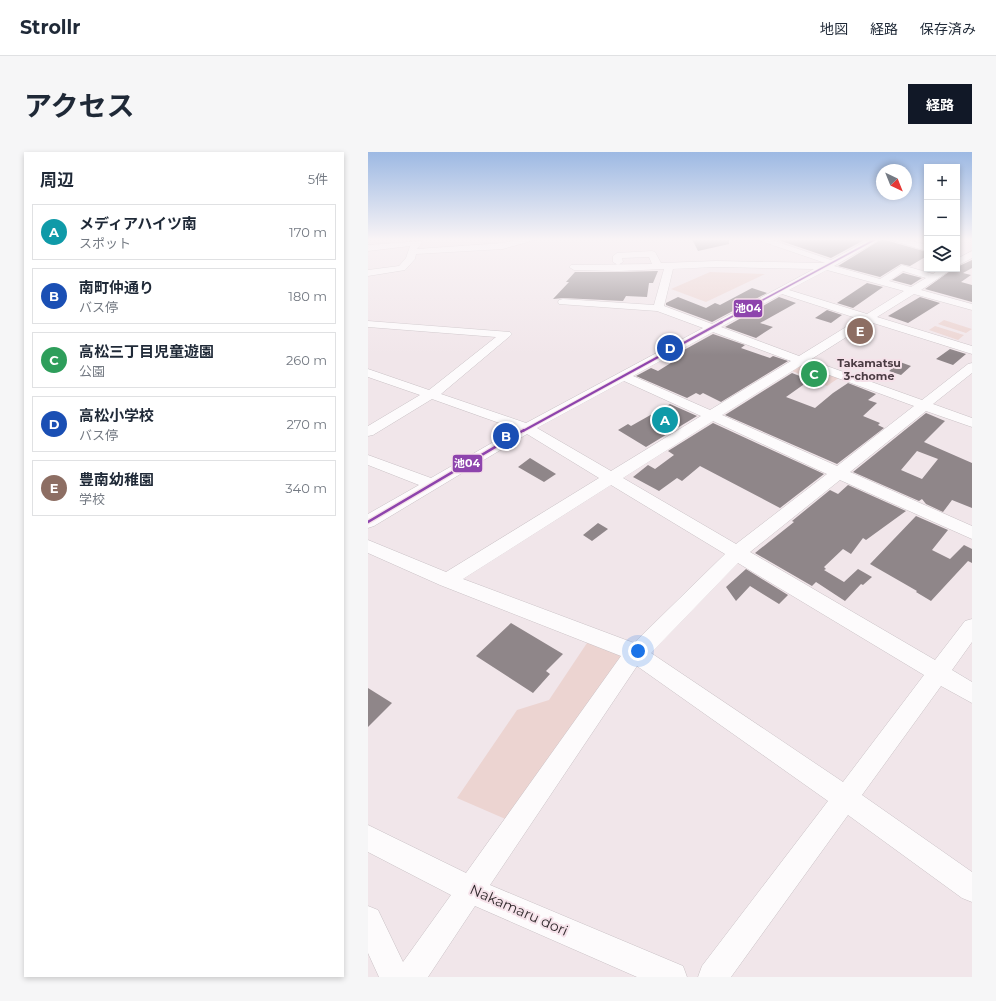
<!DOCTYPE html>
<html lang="ja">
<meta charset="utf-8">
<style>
:root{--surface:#fff;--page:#f6f6f7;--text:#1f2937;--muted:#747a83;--line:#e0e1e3;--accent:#111827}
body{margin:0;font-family:Montserrat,"Noto Sans JP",sans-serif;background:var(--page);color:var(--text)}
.controls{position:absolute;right:12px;top:12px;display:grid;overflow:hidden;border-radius:0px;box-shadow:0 2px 6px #0003}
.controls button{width:36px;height:36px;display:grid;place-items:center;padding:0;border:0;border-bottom:1px solid var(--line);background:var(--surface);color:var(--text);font:20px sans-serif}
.compass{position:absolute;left:508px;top:12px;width:36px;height:36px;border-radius:50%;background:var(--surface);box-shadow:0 2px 6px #0003;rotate:137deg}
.you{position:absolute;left:270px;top:499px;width:14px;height:14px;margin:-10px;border:3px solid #fff;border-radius:50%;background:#1a73e8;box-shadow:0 0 0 6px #1a73e833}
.badge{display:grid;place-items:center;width:26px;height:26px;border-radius:50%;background:var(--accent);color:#fff;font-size:13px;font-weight:700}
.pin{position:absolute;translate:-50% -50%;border:2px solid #fff;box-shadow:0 1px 4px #0006}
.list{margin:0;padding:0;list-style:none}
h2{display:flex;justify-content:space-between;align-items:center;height:52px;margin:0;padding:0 16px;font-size:17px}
h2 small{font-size:13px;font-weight:400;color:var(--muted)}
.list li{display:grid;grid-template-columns:26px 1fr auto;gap:12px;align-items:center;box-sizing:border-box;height:56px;margin:0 8px 8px;padding:0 8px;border:1px solid var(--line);border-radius:0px}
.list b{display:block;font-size:15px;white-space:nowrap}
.list p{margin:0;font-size:13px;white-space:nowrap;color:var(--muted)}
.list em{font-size:13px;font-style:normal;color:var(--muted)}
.icon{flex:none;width:22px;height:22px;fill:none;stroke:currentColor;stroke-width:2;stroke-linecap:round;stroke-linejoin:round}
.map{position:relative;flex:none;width:604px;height:825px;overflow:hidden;border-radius:0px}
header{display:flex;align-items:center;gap:24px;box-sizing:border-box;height:56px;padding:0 20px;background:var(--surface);border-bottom:1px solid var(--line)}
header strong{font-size:19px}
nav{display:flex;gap:22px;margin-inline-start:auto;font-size:14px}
.intro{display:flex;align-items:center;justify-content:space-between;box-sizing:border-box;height:96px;padding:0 24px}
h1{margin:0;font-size:28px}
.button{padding:10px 18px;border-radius:0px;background:var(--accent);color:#fff;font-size:14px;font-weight:700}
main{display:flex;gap:24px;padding:0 24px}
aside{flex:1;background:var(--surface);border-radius:0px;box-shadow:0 2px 6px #0003}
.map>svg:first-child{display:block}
</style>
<header>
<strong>Strollr</strong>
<nav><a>地図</a><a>経路</a><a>保存済み</a></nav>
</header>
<div class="intro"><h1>アクセス</h1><a class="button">経路</a></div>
<main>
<aside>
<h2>周辺<small>5件</small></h2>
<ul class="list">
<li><span class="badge" style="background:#0f9aa8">A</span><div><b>メディアハイツ南</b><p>スポット</p></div><em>170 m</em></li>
<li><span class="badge" style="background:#1a4fb4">B</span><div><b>南町仲通り</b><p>バス停</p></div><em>180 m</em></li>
<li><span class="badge" style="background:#2e9e5b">C</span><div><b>高松三丁目児童遊園</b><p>公園</p></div><em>260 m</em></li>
<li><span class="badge" style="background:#1a4fb4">D</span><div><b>高松小学校</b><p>バス停</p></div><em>270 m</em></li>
<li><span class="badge" style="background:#8d6e63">E</span><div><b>豊南幼稚園</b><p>学校</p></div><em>340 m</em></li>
</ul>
</aside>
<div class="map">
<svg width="604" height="825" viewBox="0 0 604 825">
<rect width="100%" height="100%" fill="#f1e6ea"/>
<path fill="#ecd4d1" d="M 342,120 L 397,122 L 338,150 L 303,137 Z
M 576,168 L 604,177 L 598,181 L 570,172 Z
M 567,174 L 596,183 L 590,188 L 561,178 Z
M 434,211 L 472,225 L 459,234 L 422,218 Z
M 221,488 L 256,503 L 142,669 L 89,646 L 149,558 L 181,548 Z"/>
<path fill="#8f8689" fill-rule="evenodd" d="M 324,87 L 361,87 L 361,92 L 330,99 Z
M 407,87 L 498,87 L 463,106 Z
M 514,87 L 559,100 L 559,104 L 542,114 L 533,112 L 512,125 L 470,114 Z
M 604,108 L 604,116 L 595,121 L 603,123 L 593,130 L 604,133 L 604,150 L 557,137 L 585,117 L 589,117 L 589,115 Z
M 290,119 L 285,131 L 281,131 L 279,145 L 258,144 L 255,149 L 195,146 L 185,147 L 201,130 L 198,130 L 207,120 L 251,120 Z
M 535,121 L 554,126 L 543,133 L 524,128 Z
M 499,131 L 515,135 L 485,156 L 469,151 Z
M 384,136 L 399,141 L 344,170 L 298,153 L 298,151 L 310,145 L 338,156 L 347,151 L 352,153 Z
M 411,145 L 428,151 L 392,171 L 405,175 L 388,186 L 357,175 Z
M 552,145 L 572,151 L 540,171 L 520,164 Z
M 459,158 L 474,163 L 463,171 L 447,166 Z
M 345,182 L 377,193 L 373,196 L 402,206 L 405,204 L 420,209 L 353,250 L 335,241 L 332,243 L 328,241 L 319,246 L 268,224 L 283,216 L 290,219 L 314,204 L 309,203 L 316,198 Z
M 582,197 L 598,202 L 585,213 L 568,207 Z
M 532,210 L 543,214 L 533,223 L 521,219 Z
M 424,221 L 442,228 L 418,245 L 447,256 L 465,241 L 480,231 L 508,242 L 500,248 L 509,251 L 495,264 L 512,271 L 510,273 L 516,276 L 469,312 L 357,263 Z
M 302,252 L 329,264 L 278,295 L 250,278 L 260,272 L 263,274 Z
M 558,261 L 577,269 L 556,290 L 604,311 L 604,356 L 584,348 L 575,360 L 558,352 L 554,347 L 551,349 L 485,320 ZM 549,299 L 570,307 L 554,327 L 533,318 Z
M 345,271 L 456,322 L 412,356 L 332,314 L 314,329 L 309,326 L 291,339 L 265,325 L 280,313 L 287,317 L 306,303 L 300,299 Z
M 162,306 L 188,322 L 176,330 L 150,315 Z
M 480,333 L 538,359 L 498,388 L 495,386 L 483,402 L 475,397 L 456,415 L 458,417 L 456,418 L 476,430 L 490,417 L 504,425 L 495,433 L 493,432 L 477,449 L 448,430 L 444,434 L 387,401 L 426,370 L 424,369 L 462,338 L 470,342 Z
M 548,364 L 580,378 L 564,398 L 582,407 L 596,393 L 604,397 L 604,411 L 600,409 L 563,449 L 548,440 L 549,439 L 502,412 Z
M 230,371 L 240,377 L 224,389 L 215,383 Z
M 378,417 L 420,443 L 411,452 L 382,434 L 368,449 L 358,435 Z
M 143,471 L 195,502 L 178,519 L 182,522 L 165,541 L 108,504 Z
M 0,536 L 24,551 L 0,575 Z"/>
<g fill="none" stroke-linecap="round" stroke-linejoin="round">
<g stroke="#c9c1c5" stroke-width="1">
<path id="minor" d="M 153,87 L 170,87 L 135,97 L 48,102 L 47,107 L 37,118 L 0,124 L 0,118 L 31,114 L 38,106 L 42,94 L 0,99 L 0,93 L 53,89 L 54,91 L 49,97 L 135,91 Z
M 387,87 L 401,87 L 463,108 L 502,87 L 513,87 L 466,114 L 512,127 L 534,113 L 565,122 L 572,117 L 584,117 L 553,138 L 604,152 L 604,158 L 546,142 L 509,165 L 604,194 L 604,202 L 502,170 L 442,208 L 554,248 L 600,212 L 604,211 L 604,221 L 565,252 L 604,266 L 604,275 L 558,259 L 482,320 L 604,374 L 604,387 L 472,328 L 382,400 L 567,508 L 597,469 L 604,467 L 604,490 L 584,518 L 604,530 L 604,551 L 573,534 L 494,643 L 604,720 L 604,750 L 594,746 L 480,663 L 363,825 L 330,825 L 334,814 L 460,649 L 269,514 L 122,733 L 315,814 L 319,825 L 269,825 L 107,754 L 60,825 L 11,825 L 0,801 L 0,754 L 10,758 L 35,810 L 83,743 L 0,700 L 0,673 L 98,721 L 253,504 L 72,433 L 0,401 L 0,388 L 78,420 L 231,326 L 159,282 L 6,374 L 0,376 L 0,362 L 51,333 L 0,313 L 0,303 L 63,326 L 148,277 L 64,247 L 5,283 L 0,284 L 0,274 L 52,243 L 0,225 L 0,217 L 61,238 L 128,185 L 0,175 L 0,169 L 142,180 L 144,182 L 142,184 L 73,242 L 158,271 L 335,176 L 289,159 L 191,152 L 190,150 L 191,148 L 195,147 L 286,153 L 296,117 L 251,119 L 206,118 L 201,115 L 203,113 L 284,112 L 281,105 L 254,106 L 255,110 L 250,113 L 245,110 L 245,104 L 249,101 L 284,99 L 287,100 L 293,111 L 348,109 L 457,111 ZM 348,115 L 446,117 L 344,172 L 296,154 L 305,117 ZM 459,118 L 536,139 L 499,162 L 421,138 ZM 535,119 L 558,126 L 543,135 L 521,129 ZM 414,142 L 491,167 L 431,204 L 353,175 ZM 345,180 L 423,209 L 342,258 L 265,224 ZM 434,213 L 546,254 L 469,314 L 354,263 ZM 256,229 L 333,264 L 243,319 L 169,276 ZM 345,269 L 459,322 L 368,392 L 255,326 ZM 243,333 L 357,402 L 266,491 L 95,427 ZM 370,411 L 556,523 L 475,630 L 283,501 Z
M 520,87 L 536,87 L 559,93 L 559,99 Z
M 604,99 L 604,106 L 589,114 L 589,107 Z"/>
</g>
<use href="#minor" fill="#fdfbfc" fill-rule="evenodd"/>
<g stroke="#f5e1e9" stroke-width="3">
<path id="bus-1-far2" d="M 352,171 L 508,87"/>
</g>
<g stroke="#f5e1e9" stroke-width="4">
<path id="bus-1-far1" d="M 155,279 L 354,170"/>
</g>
<g stroke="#f5e1e9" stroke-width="5">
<path id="bus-1" d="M 0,370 L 156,278"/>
</g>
<use href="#bus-1-far2" stroke="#8e44ad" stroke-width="1.5"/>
<use href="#bus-1-far1" stroke="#8e44ad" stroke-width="2"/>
<use href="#bus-1" stroke="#8e44ad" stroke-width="2.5"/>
</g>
<linearGradient id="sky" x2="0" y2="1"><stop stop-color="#9db9e3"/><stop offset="0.43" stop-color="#f9f4f6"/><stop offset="1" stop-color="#f9f4f6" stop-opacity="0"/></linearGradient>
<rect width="604" height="203" fill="url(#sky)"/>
<g text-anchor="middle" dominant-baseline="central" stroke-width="4" stroke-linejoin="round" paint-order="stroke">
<g font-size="11" font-weight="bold" fill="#4b3c43" stroke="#f5e1e9">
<text x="501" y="211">Takamatsu<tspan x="501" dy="13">3-chome</tspan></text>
</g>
<g font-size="14" fill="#2f282b" stroke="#f5e1e9">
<text transform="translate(151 758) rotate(24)">Nakamaru dori</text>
</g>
</g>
<g stroke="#f5e1e9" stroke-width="1.5">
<rect x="365" y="147" width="30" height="19" rx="4" fill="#8e44ad"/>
<rect x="84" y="302" width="31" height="19" rx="4" fill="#8e44ad"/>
</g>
<g font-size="11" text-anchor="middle" font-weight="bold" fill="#fff">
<text x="380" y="160">池04</text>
<text x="99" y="315">池04</text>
</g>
</svg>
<div class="controls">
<button>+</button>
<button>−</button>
<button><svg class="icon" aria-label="layers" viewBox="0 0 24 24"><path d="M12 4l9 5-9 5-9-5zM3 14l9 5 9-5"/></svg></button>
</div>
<svg class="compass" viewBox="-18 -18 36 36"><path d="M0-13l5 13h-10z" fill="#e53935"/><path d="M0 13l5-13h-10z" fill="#747a83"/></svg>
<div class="you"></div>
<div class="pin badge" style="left:297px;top:268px;background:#0f9aa8">A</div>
<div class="pin badge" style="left:138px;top:284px;background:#1a4fb4">B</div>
<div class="pin badge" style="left:446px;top:222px;background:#2e9e5b">C</div>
<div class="pin badge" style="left:302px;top:196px;background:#1a4fb4">D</div>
<div class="pin badge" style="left:492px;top:179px;background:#8d6e63">E</div>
</div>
</main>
